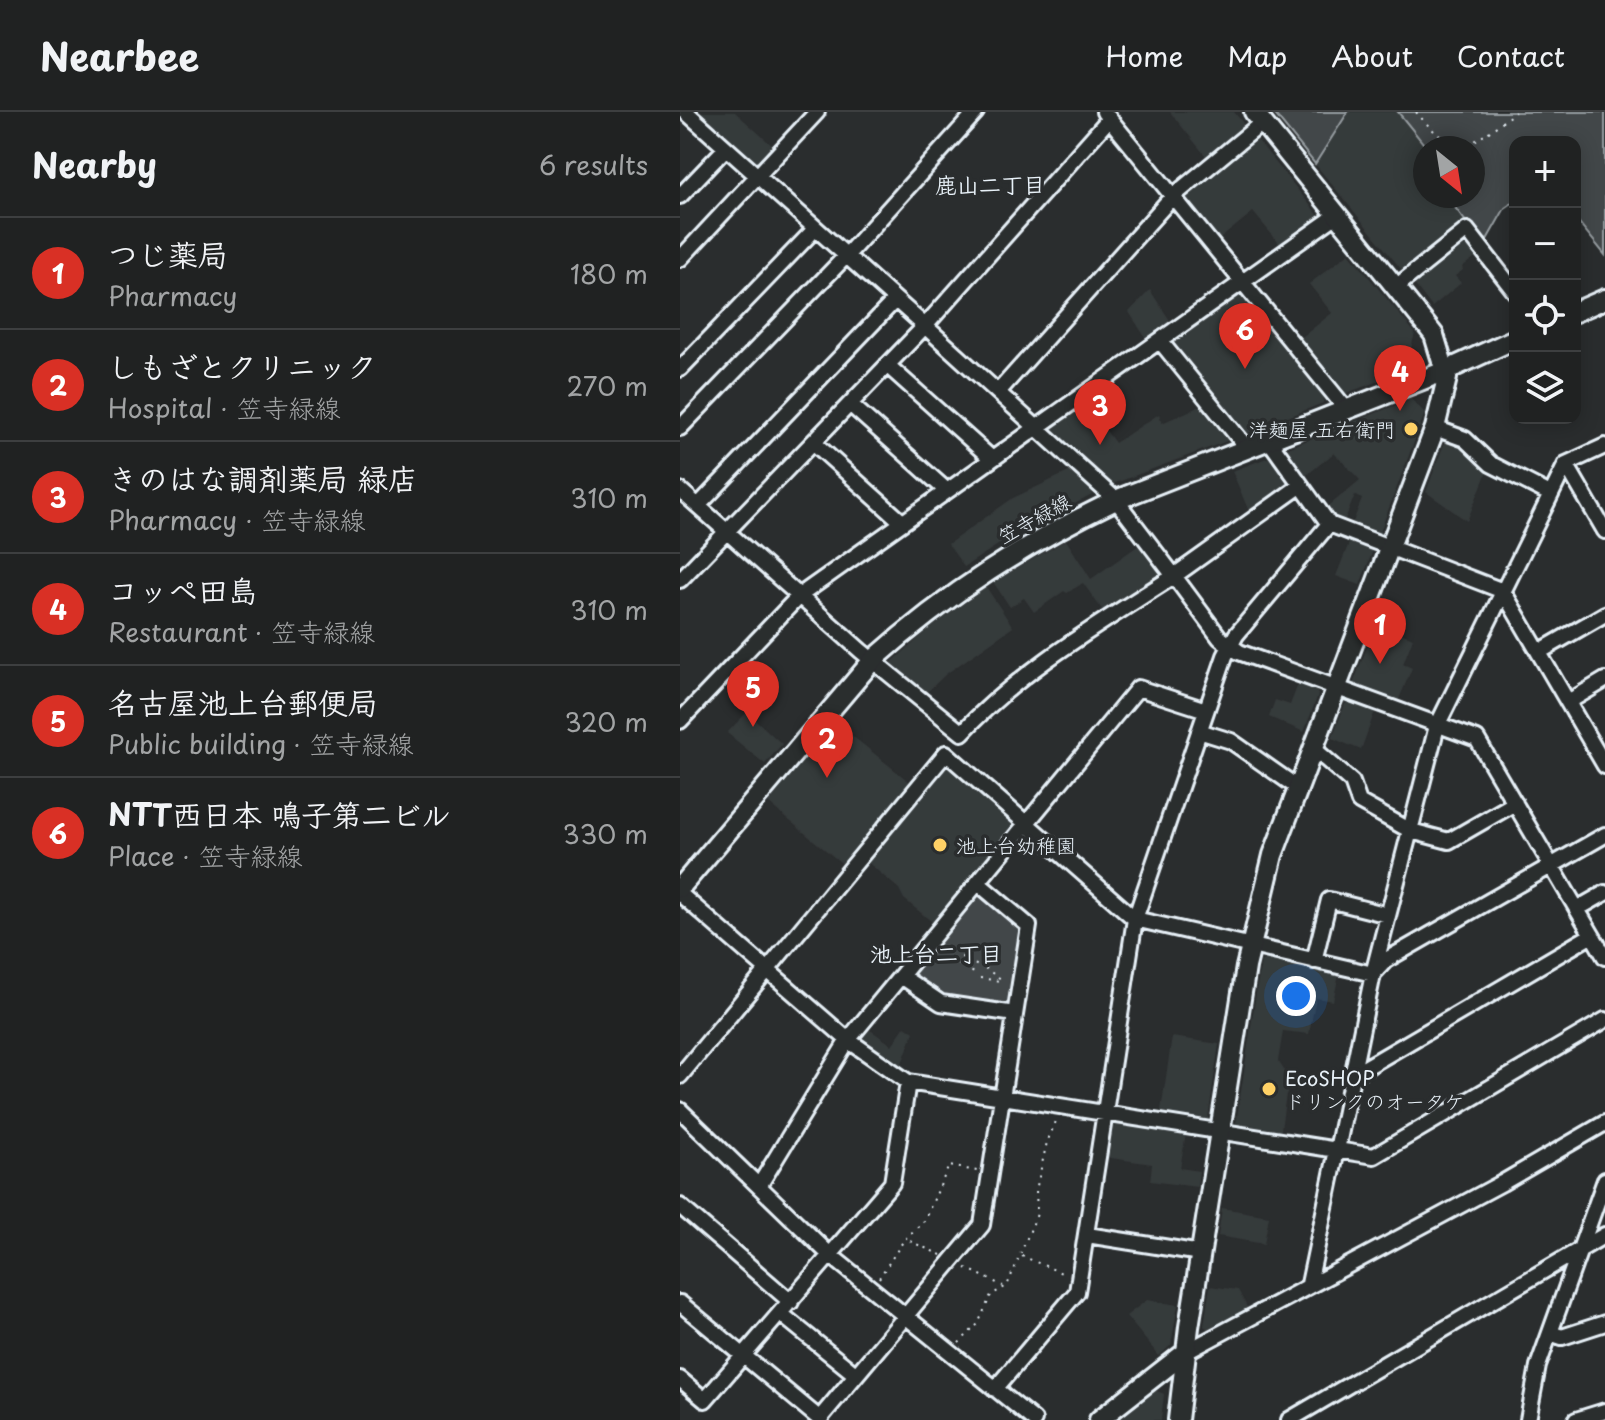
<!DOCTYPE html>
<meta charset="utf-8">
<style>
:root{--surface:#202222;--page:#2d2f2f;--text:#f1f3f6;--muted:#a2a4a5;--line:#3d3f40;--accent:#d93025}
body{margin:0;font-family:"Playpen Sans","Klee One",sans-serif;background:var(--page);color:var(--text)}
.controls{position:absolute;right:24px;top:24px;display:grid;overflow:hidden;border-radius:16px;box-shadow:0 4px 20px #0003}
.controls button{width:72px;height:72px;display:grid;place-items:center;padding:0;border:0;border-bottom:2px solid var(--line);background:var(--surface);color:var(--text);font:40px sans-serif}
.compass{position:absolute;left:733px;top:24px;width:72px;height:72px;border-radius:50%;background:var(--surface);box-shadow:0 4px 20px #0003;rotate:150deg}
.you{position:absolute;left:616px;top:884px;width:28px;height:28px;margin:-20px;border:6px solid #fff;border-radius:50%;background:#1a73e8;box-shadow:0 0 0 12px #1a73e833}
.badge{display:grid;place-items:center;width:52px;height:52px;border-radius:50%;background:var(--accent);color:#fff;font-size:26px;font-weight:700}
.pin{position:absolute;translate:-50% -66px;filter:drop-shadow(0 2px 4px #0008)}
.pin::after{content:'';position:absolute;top:42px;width:28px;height:24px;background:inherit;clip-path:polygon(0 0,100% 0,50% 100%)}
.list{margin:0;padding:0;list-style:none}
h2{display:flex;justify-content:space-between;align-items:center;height:104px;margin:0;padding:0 32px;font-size:34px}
h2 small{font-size:26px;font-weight:400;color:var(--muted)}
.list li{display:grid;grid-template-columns:52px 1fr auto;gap:24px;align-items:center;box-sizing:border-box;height:112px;padding:0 32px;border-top:2px solid var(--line)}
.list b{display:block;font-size:30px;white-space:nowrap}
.list p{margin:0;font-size:26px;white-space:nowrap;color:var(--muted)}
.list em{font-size:26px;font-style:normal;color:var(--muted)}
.icon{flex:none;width:44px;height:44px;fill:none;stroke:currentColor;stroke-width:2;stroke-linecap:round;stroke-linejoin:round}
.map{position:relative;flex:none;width:925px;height:1308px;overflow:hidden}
header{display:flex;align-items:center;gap:48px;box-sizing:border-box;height:112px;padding:0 40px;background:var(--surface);border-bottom:2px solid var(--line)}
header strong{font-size:38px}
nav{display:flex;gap:44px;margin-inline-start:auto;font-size:28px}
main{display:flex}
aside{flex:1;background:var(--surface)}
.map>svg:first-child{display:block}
</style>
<header>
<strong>Nearbee</strong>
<nav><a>Home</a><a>Map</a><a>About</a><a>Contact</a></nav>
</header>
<main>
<aside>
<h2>Nearby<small>6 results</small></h2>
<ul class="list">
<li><span class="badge">1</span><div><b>つじ薬局</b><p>Pharmacy</p></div><em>180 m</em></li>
<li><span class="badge">2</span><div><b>しもざとクリニック</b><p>Hospital · 笠寺緑線</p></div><em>270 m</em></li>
<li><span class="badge">3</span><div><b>きのはな調剤薬局 緑店</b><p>Pharmacy · 笠寺緑線</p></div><em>310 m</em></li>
<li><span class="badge">4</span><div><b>コッペ田島</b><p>Restaurant · 笠寺緑線</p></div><em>310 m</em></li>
<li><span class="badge">5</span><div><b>名古屋池上台郵便局</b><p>Public building · 笠寺緑線</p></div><em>320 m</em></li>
<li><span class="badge">6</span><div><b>NTT西日本 鳴子第二ビル</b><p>Place · 笠寺緑線</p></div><em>330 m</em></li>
</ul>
</aside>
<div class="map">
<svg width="925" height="1308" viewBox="0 0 925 1308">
<rect width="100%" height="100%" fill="#2a2d2e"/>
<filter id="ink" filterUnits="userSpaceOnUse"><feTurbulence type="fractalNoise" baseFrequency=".0125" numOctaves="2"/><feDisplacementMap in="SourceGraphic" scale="16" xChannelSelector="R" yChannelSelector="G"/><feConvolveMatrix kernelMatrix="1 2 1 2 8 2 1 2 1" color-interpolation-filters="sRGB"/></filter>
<g filter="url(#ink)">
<path fill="#363a3b" d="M 13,0 L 55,0 L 96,37 L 82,54 L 74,54 Z
M 490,0 L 554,0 L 563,11 L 562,20 L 529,48 Z
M 668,0 L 718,0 L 747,36 L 745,84 L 766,84 L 787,111 L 727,160 L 722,158 L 635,52 Z
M 575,25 L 639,104 L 638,110 L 603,136 L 573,100 L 536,130 L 502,89 L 504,83 Z
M 785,126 L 802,140 L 782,155 L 783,158 L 775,164 L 781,171 L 752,195 L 734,172 L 734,168 Z
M 669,141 L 735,221 L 725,259 L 664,282 L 659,281 L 617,229 L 652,201 L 629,172 Z
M 470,178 L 493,213 L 469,231 L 449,200 Z
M 558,184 L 564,185 L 644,284 L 643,291 L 568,321 L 561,319 L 493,235 L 494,230 Z
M 731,287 L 745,301 L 700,420 L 694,423 L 671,415 L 682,387 L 675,383 L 663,412 L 653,408 L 645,397 L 680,368 L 654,341 L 623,366 L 606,342 L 608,336 Z
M 407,292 L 435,331 L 479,302 L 482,311 L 525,292 L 549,322 L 547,329 L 430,373 L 373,321 L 372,315 Z
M 767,324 L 783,330 L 809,355 L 787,409 L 746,380 Z
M 587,346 L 592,347 L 609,369 L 608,376 L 570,402 L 552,359 Z
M 395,357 L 414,374 L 412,383 L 330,425 L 284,455 L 268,432 L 333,386 Z
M 671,426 L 690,434 L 693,438 L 680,473 L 656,464 Z
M 386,428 L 411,467 L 459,433 L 480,461 L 479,467 L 426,503 L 403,471 L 387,481 L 384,479 L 354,500 L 344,486 L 330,495 L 313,470 Z
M 306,475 L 333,515 L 266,562 L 245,582 L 213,557 L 212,550 L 249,517 Z
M 696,511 L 733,526 L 723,552 L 732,556 L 717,592 L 675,577 L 673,572 Z
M 619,570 L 636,577 L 638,583 L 624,620 L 589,605 L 595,588 L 610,593 Z
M 670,589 L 695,599 L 681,638 L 652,626 L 665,592 Z
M 67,600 L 102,632 L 85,652 L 47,621 Z
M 155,610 L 232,672 L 165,754 L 88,691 Z
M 269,652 L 335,709 L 335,718 L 257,814 L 224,787 L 219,777 L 185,748 L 263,653 Z
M 588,846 L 659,863 L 653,889 L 636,886 L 629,922 L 603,919 L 598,949 L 615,974 L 606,982 L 600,1024 L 558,1017 L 556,1012 L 581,849 Z
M 225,914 L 234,920 L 219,959 L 180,931 L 179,924 L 186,915 L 212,933 Z
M 492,925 L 539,932 L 528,1007 L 522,1011 L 480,1005 Z
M 434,1012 L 506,1022 L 500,1056 L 519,1059 L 517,1075 L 470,1069 L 472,1052 L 424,1045 L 428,1015 Z
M 542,1096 L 589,1104 L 584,1132 L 538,1124 Z
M 530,1174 L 558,1178 L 569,1199 L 531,1220 L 524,1214 Z
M 467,1188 L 498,1193 L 491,1233 L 479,1244 L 446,1204 Z
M 472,1277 L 484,1282 L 481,1308 L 436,1308 Z"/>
<path fill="#424648" stroke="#959ca0" stroke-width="2" d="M 593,0 L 668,0 L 635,52 Z
M 718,0 L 925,0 L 925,143 L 895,106 L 895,30 L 835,30 L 835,89 L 825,96 L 804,133 L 766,84 L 793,84 L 793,36 L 747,36 Z
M 302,781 L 343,818 L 331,895 L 263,889 L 232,867 L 231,860 L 295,782 Z"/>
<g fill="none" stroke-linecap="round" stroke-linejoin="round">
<g stroke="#e8f1f8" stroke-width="20">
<path id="minor" d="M 424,0 L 666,297
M 0,84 L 46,36
M 0,147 L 137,0
M 716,175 L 787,118 L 835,180
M 480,229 L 567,336
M 207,253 L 312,347
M 0,257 L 135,117
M 318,280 L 492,85 L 583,10
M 170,292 L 267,379
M 0,316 L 166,144 L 296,0
M 755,316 L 785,327 L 811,352 L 870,382
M 588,327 L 649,412
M 133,330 L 222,410
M 886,352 L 925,419
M 620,374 L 494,464 L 540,526 L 559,540 L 797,627 L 925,845
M 0,378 L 181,539 L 282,621 C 339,559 423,510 494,464 L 436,388 L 245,214 L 429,7
M 18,394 L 215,188
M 0,468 L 245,214 L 6,0
M 859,540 L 925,502
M 888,590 L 925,568
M 0,609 L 119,484 L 657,103
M 519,619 L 551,629 L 618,676
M 633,636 L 672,670 L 679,690 L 731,719 L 769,729 L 835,691
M 0,782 L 168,928 L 228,970 L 657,1038 L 693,862 L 757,614 L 886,352 L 925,334
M 897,797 L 925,781
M 634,849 L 649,788 L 708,803
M 221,864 L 261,891 L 335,902
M 673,963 L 912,823
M 0,964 L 266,641 L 455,807 L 693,862 L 706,848 L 925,723
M 0,998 L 150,1143 L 212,1071 L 228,970
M 79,1074 L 168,928 L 458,576 L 526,598
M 0,1094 L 111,1190
M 407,1123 L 521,1141
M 629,1172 L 657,1038 L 694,1044 L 925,908
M 0,1191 L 141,1308
M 101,1202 L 175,1262
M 870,1221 L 882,1225 L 925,1211
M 506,1240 L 822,1071 L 925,1011
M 0,1267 L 25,1288 L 150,1143 L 354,1308
M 315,1277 L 397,1180 L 455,807 L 545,544 L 556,523 L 649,412 L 823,479 L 925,654
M 140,1306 L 302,1113 L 349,814 L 298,771
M 609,1308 L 925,1123
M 848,1308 L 858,1254 L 925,1068
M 896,1308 L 925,1299"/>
</g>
<g stroke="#e8f1f8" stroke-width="24">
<path id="tertiary" d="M 895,200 L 925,187
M 0,776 L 193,548 C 268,481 345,432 436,388 L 765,259 L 835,227
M 419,1308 L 506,1240
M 498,1308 L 509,1215 L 566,855 L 593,743 L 755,316 L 767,266 L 754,223 L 747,214 L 574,0"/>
</g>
<path stroke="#e8f1f8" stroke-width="2" stroke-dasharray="2 6" stroke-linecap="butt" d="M 736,0 C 780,51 788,35 835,0
M 278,853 L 284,842
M 292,861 L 297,850
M 300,866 L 320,869 L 321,867 L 306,857 L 307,855
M 261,1143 L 225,1127 L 244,1109 L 269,1054 L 297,1059
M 342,1144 L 384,1162
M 286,1156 L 323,1174
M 199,1166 L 224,1128
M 279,1231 L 298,1212 L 311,1183 L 327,1174 L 357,1102 L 356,1078 L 367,1030 L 377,1007"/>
<use href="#minor" stroke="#2a2d2e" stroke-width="14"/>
<use href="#tertiary" stroke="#2a2d2e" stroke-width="18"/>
</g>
</g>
<g fill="#ffd166" stroke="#2a2d2e" stroke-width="3">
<circle cx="731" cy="317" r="8"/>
<circle cx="260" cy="733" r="8"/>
<circle cx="589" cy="977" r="8"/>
</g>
<g text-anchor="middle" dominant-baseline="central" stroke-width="7" stroke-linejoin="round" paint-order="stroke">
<g font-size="20" fill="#e8f1f8" stroke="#2a2d2e" text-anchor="start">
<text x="715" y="317" text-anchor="end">洋麺屋 五右衛門</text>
<text x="276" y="733">池上台幼稚園</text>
<text x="605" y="966">EcoSHOP<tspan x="605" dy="23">ドリンクのオータケ</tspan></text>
</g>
<g font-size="20" fill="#e8f1f8" stroke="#2a2d2e">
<text transform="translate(354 406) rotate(-29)">笠寺緑線</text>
</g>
<g font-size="22" font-weight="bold" fill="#e8f1f8" stroke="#2a2d2e">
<text x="310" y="71">鹿山二丁目</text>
<text x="256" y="840">池上台二丁目</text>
</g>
</g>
</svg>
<div class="controls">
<button>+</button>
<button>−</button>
<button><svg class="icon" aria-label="locate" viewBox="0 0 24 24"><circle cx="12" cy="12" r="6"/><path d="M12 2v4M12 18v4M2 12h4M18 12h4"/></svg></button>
<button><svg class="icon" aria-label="layers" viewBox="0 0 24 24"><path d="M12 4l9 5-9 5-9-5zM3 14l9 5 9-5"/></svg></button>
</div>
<svg class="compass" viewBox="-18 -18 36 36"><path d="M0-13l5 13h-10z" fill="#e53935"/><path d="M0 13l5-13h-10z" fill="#a2a4a5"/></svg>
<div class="you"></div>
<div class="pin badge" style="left:700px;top:552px">1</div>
<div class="pin badge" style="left:147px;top:666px">2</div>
<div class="pin badge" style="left:420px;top:333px">3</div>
<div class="pin badge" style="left:720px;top:299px">4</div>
<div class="pin badge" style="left:73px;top:615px">5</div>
<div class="pin badge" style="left:565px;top:257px">6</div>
</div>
</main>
